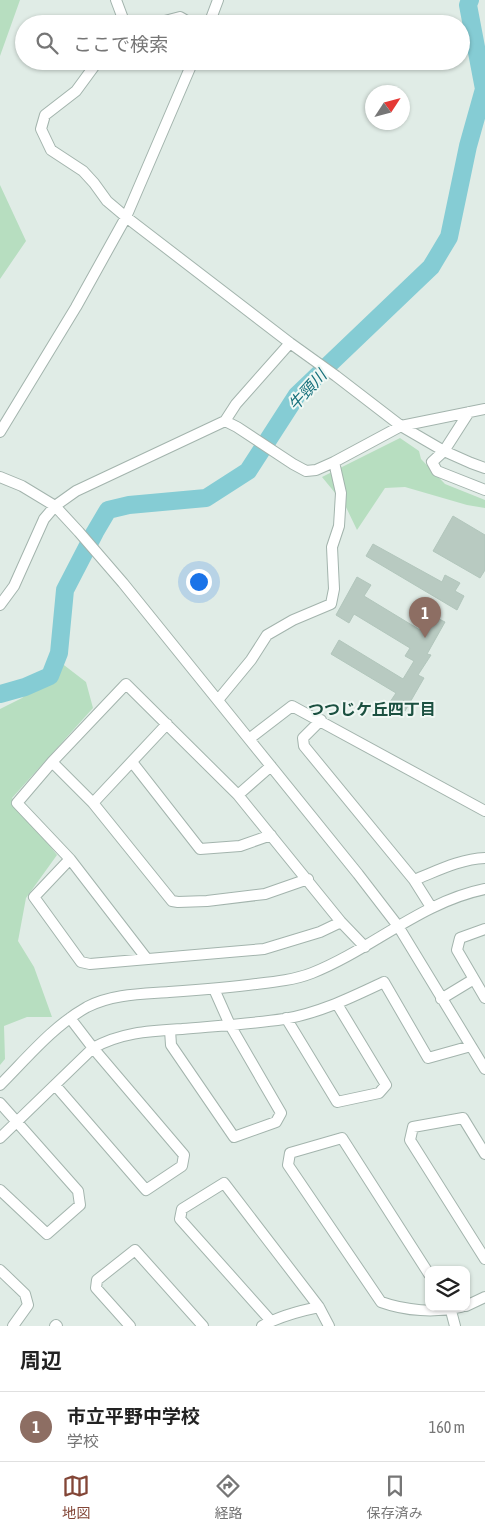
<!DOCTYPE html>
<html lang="ja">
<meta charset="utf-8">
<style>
:root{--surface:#fff;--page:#f6f6f6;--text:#222;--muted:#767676;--line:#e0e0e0;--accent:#834637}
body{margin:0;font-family:"Asap Condensed","Noto Sans JP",sans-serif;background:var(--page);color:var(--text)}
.controls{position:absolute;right:15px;bottom:15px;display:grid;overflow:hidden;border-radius:10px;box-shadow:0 1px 4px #0004}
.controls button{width:45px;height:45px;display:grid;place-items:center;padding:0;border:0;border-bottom:1px solid var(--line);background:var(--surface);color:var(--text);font:25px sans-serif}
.compass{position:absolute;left:365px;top:85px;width:45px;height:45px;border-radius:50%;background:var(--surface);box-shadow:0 1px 4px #0004;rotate:54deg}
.you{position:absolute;left:198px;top:581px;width:18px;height:18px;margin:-12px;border:4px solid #fff;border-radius:50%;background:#1a73e8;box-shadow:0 0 0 8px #1a73e833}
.badge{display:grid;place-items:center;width:32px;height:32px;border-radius:50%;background:var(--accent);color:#fff;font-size:16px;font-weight:700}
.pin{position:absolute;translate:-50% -41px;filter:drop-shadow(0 1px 2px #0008)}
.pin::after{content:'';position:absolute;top:26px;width:18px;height:15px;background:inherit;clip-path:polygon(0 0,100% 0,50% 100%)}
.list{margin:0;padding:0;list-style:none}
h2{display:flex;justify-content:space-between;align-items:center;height:65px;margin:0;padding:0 20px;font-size:21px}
h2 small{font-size:16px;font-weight:400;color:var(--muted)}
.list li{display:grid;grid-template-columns:32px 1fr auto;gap:15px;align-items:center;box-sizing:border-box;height:70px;padding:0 20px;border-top:1px solid var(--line)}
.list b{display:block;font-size:19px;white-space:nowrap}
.list p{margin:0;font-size:16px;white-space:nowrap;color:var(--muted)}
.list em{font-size:16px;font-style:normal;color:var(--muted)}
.icon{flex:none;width:28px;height:28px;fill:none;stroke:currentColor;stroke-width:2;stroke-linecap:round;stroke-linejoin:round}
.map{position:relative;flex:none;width:485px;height:1326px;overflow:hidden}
.search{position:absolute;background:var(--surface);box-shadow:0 1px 4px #0004;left:15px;right:15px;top:15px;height:55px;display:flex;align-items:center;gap:12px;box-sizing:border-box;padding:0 18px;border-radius:28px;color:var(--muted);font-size:19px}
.sheet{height:135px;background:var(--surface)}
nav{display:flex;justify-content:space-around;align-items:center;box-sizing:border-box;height:70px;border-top:1px solid var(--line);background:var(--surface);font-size:14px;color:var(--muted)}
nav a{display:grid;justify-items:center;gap:2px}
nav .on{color:var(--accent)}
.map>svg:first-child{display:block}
</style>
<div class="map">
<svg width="485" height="1326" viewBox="0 0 485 1326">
<rect width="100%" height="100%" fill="#e0ece6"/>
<path fill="#b7dec0" d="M 0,0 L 20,0 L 0,56 Z
M 0,185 L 26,241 L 0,279 Z
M 400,438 L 419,451 L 421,459 L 445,484 L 485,500 L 485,508 L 467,505 L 405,487 L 385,488 L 357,530 L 345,505 L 322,477 Z
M 60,662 L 86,682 L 93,708 L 12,798 L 57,855 L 26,898 L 18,941 L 34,967 L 52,1017 L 27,1017 L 4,1026 L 5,1059 L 0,1065 L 0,709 L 22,698 Z"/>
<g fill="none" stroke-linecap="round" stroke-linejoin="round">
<path stroke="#85ccd4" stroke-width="18" d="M 0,694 L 25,687 L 50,676 L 59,653 L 65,590 L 95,532 L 108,510 L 129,505 L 206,498 L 248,471 L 297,395 L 431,267 L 449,237 L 468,146 L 484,89 L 468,5 L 470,0"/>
</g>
<path fill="#b8cac1" stroke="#b2c6bc" d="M 453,516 L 485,535 L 485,570 L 480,578 L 433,551 Z
M 373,544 L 442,582 L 445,575 L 460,583 L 455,591 L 464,596 L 457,610 L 366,556 Z
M 357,577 L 371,585 L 364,596 L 420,630 L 429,614 L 445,622 L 427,654 L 431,655 L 418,675 L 424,678 L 405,711 L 390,702 L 396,693 L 331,654 L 339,640 L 403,679 L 414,661 L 405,656 L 410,648 L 354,614 L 349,623 L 336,615 Z"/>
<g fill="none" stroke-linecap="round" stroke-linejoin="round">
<g stroke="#a3b4ad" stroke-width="12">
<path id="minor" d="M 116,0 L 125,24
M 153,24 L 180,17 L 192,24
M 209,24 L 218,0
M 98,61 L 76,91 L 45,115 L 41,129 L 51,150 L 83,171 L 94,183 L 107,201 L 126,217 L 290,343 L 336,376 L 401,426 L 444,451 L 471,463 L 485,468
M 469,412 L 444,451 L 432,462 L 437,471 L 485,490
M 225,421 L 237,427 L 293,464 L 306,471 L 316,470 L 334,462 L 401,426 L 485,409
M 0,432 L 76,307 L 126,217 L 193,61
M 0,477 L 22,486 L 55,506 L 79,532 L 123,583 L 358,874 L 398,926 L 485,1069
M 0,605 L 14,586 L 44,519 L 55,506 L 76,491 L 225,421 L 236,404 L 290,343
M 218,700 L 251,660 L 267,635 L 293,620 L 331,604 L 334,589 L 332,547 L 339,526 L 341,493 L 334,462
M 321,720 L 303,738 L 304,746 L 414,880 L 431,907
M 249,739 L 292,706 L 485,811
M 52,762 L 93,803 L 172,901 L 178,902 L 207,901 L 265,894 L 308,879
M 132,762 L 200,849 L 240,846 L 271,835
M 238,795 L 271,766
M 93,803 L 167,724
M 70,859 L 34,897 L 81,962 L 90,964 L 264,949 L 320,932 L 341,922
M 414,880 C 437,871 460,859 485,858
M 485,929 L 460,938 L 457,950 L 485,998
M 147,959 L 70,859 L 17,803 L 52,762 L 126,684 L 238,795 L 341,922 L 365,947
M 441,999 L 474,979
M 286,1018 L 337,1102 L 379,1093 L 386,1085 L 337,1004
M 170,1030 L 171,1045 L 234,1137 L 276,1122 L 281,1113 L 230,1025 L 214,989
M 0,1085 C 27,1058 53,1026 87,1007 C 112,994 142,994 169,992 C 198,990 227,988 256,984 C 274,982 294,980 312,973 C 372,949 421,902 485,889
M 55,1085 L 146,1190 L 182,1166 L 184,1155 L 93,1048 L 70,1018
M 0,1103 L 78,1191 L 80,1205 L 47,1234 L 0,1190
M 0,1138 L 93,1048 C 122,1032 150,1031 182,1029 C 216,1026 250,1024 284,1019 C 320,1013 352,997 384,982 L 428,1058 L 471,1046
M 485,1154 L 463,1118 L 413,1127 L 410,1140 L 485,1259
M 0,1270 L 25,1294 L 28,1305 L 13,1326
M 429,1274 L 342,1138 L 290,1153 L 288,1165 L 381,1302 C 406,1311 435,1313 461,1307
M 466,1306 L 485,1297
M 450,1307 L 455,1326
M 271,1321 L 180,1219 L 182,1209 L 224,1183 L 319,1307 L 329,1326
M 55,1326 L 56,1325 L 57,1326
M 130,1326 L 96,1288 L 97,1280 L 135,1250 L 203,1326
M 262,1326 C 280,1316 299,1311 319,1307"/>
</g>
<use href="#minor" stroke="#fff" stroke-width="10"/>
</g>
<g text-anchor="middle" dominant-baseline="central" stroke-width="4" stroke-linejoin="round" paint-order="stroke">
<g font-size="16" font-style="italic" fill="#17707b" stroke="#f0f8f4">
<text transform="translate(307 390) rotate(-48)">牛頸川</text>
</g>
<g font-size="16" font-weight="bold" fill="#1b5040" stroke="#f0f8f4">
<text x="372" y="709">つつじケ丘四丁目</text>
</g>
</g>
</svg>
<div class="controls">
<button><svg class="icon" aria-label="layers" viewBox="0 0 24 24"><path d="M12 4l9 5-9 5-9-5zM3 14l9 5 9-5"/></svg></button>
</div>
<svg class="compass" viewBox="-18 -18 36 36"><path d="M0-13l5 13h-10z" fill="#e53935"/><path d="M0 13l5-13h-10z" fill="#767676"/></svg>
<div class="you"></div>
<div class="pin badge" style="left:425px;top:638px;background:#8d6e63">1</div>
<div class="search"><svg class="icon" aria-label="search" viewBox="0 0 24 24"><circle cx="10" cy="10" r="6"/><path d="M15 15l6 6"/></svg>ここで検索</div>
</div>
<section class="sheet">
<h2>周辺<small></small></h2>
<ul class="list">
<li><span class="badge" style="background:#8d6e63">1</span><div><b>市立平野中学校</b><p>学校</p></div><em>160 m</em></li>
</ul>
</section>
<nav>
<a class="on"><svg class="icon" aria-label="map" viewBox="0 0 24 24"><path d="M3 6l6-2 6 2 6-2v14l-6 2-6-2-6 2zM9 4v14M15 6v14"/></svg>地図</a>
<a><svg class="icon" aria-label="directions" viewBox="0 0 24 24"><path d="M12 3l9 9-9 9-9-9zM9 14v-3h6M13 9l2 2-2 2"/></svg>経路</a>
<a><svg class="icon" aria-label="saved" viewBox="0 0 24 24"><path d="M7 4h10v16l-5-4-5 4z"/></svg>保存済み</a>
</nav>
